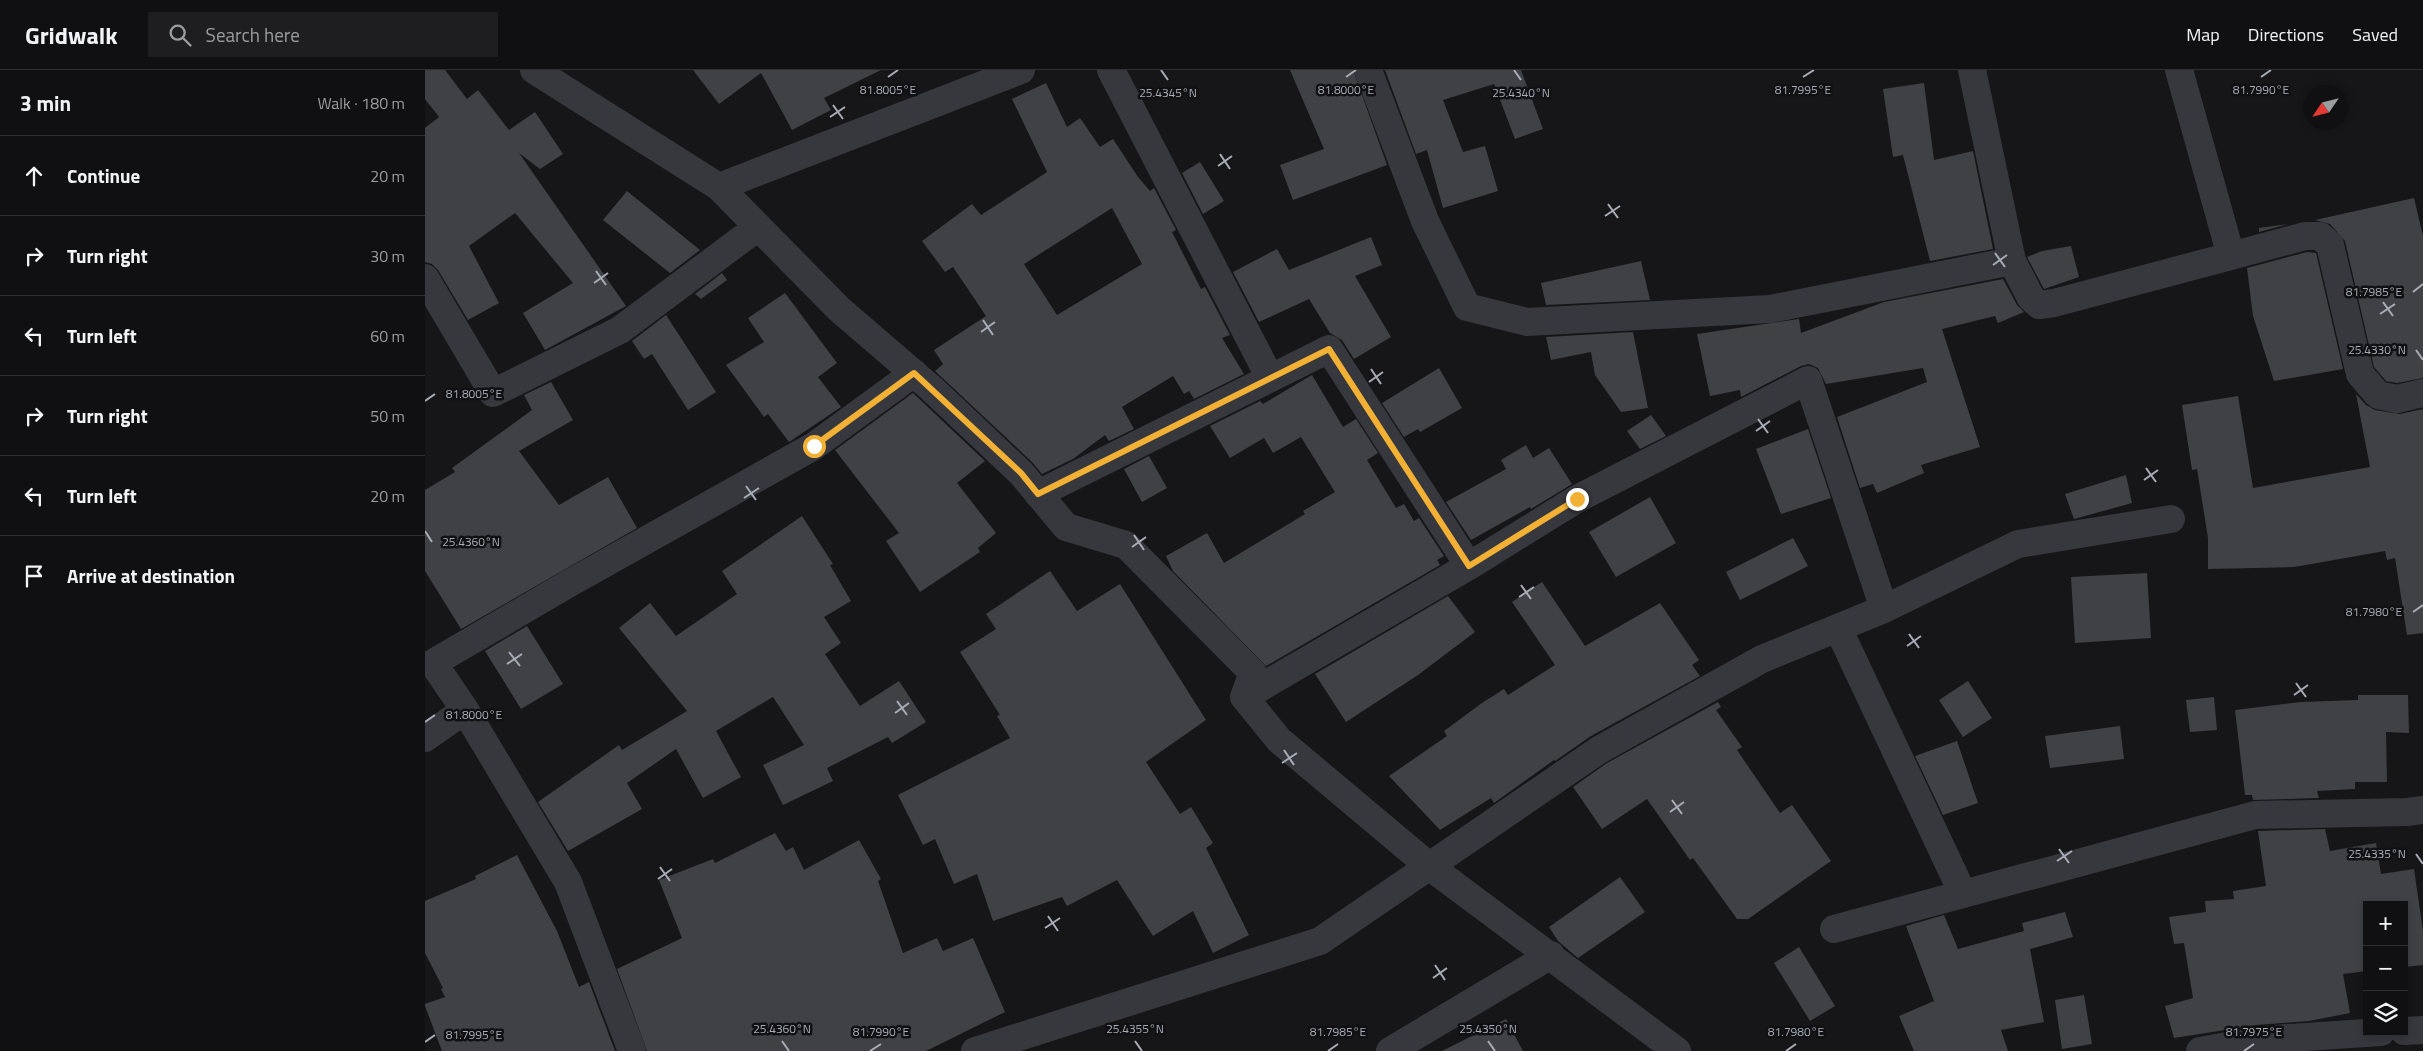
<!DOCTYPE html>
<meta charset="utf-8">
<style>
:root{--surface:#101012;--page:#1e1e20;--text:#f1f3f6;--muted:#9c9d9f;--line:#303032}
body{margin:0;font-family:"Titillium Web",sans-serif;background:var(--page);color:var(--text)}
.controls{position:absolute;right:15px;bottom:15px;display:grid;overflow:hidden;border-radius:0px;box-shadow:0 2px 8px #0003}
.controls button{width:45px;height:45px;display:grid;place-items:center;padding:0;border:0;border-bottom:1px solid var(--line);background:var(--surface);color:var(--text);font:25px sans-serif}
.compass{position:absolute;left:1878px;top:15px;width:45px;height:45px;border-radius:50%;background:var(--surface);box-shadow:0 2px 8px #0003;rotate:235deg}
.stop{position:absolute;width:15px;height:15px;margin:-11px;border:4px solid #f2b134;border-radius:50%;background:#fff}
.stop.end{background:#f2b134;border-color:#fff;box-shadow:0 1px 5px #0008}
.list{margin:0;padding:0;list-style:none}
h2{display:flex;justify-content:space-between;align-items:center;height:65px;margin:0;padding:0 20px;font-size:21px}
h2 small{font-size:16px;font-weight:400;color:var(--muted)}
.list li{display:grid;grid-template-columns:32px 1fr auto;gap:15px;align-items:center;box-sizing:border-box;height:80px;padding:0 20px;border-top:1px solid var(--line)}
.list b{display:block;font-size:19px;white-space:nowrap}
.list em{font-size:16px;font-style:normal;color:var(--muted)}
.icon{flex:none;width:28px;height:28px;fill:none;stroke:currentColor;stroke-width:2;stroke-linecap:round;stroke-linejoin:round}
.map{position:relative;flex:none;width:1998px;height:981px;overflow:hidden}
header{display:flex;align-items:center;gap:30px;box-sizing:border-box;height:70px;padding:0 25px;background:var(--surface);border-bottom:1px solid var(--line)}
header strong{font-size:24px}
nav{display:flex;gap:28px;margin-inline-start:auto;font-size:18px}
.search{width:350px;height:45px;background:var(--page);display:flex;align-items:center;gap:12px;box-sizing:border-box;padding:0 18px;border-radius:0px;color:var(--muted);font-size:19px}
main{display:flex}
aside{flex:1;background:var(--surface)}
.map>svg:first-child{display:block}
</style>
<header>
<strong>Gridwalk</strong>
<div class="search"><svg class="icon" aria-label="search" viewBox="0 0 24 24"><circle cx="10" cy="10" r="6"/><path d="M15 15l6 6"/></svg>Search here</div>
<nav><a>Map</a><a>Directions</a><a>Saved</a></nav>
</header>
<main>
<aside>
<h2>3 min<small>Walk · 180 m</small></h2>
<ul class="list">
<li><svg class="icon" aria-label="ahead" viewBox="0 0 24 24"><path d="M12 20V5M6 11l6-6 6 6"/></svg><div><b>Continue</b></div><em>20 m</em></li>
<li><svg class="icon" aria-label="right" viewBox="0 0 24 24"><path d="M7 20v-9h11M14 6l5 5-5 5"/></svg><div><b>Turn right</b></div><em>30 m</em></li>
<li><svg class="icon" aria-label="left" viewBox="0 0 24 24"><path d="M17 20v-9H6M10 6l-5 5 5 5"/></svg><div><b>Turn left</b></div><em>60 m</em></li>
<li><svg class="icon" aria-label="right" viewBox="0 0 24 24"><path d="M7 20v-9h11M14 6l5 5-5 5"/></svg><div><b>Turn right</b></div><em>50 m</em></li>
<li><svg class="icon" aria-label="left" viewBox="0 0 24 24"><path d="M17 20v-9H6M10 6l-5 5 5 5"/></svg><div><b>Turn left</b></div><em>20 m</em></li>
<li><svg class="icon" aria-label="arrive" viewBox="0 0 24 24"><path d="M6 21V4h12l-3 4 3 4H6"/></svg><div><b>Arrive at destination</b></div></li>
</ul>
</aside>
<div class="map">
<svg width="1998" height="981" viewBox="0 0 1998 981">
<rect width="100%" height="100%" fill="#161618"/>
<path fill="#404145" fill-rule="evenodd" d="M 0,0 L 20,0 L 42,29 L 53,20 L 84,60 L 110,42 L 138,84 L 115,99 L 94,83 L 201,236 L 120,280 L 98,243 L 148,213 L 90,143 L 44,176 L 74,233 L 43,250 L 13,200 L 7,194 L 0,192 L 0,58 L 14,47 L 0,29 Z
M 268,0 L 456,0 L 399,28 L 406,40 L 367,60 L 336,3 L 294,34 Z
M 865,0 L 928,0 L 962,95 L 868,130 L 855,95 L 899,79 Z
M 960,0 L 1096,0 L 1118,59 L 1090,69 L 1069,14 L 1018,30 L 1038,82 L 1060,76 L 1073,121 L 1018,138 L 1002,80 L 991,84 Z
M 621,13 L 642,57 L 655,48 L 675,77 L 688,69 L 713,107 L 725,121 L 729,118 L 751,160 L 747,162 L 776,219 L 780,217 L 805,265 L 797,268 L 819,304 L 769,329 L 764,321 L 759,324 L 748,306 L 697,337 L 709,359 L 684,371 L 680,365 L 648,389 L 617,404 L 607,392 L 510,301 L 518,294 L 509,280 L 561,246 L 528,197 L 520,202 L 497,171 L 547,134 L 556,145 L 622,102 L 587,29 ZM 687,138 L 717,194 L 632,245 L 599,194 Z
M 1499,13 L 1509,90 L 1548,81 L 1568,179 L 1505,191 L 1478,85 L 1468,87 L 1458,19 Z
M 775,92 L 799,131 L 778,144 L 757,103 Z
M 202,121 L 275,180 L 245,203 L 178,150 Z
M 1989,128 L 1998,166 L 1998,308 L 1972,313 L 1961,311 L 1949,297 L 1920,171 L 1905,154 L 1890,150 Z
M 1863,154 L 1834,162 L 1834,158 Z
M 946,167 L 957,195 L 930,206 L 966,267 L 929,289 L 917,270 L 905,263 L 884,229 L 834,252 L 808,202 L 852,179 L 864,200 Z
M 1646,176 L 1654,207 L 1619,219 L 1602,187 L 1617,181 Z
M 1882,182 L 1891,183 L 1918,299 L 1849,311 L 1828,246 L 1822,198 Z
M 1216,191 L 1225,230 L 1121,235 L 1116,213 Z
M 297,203 L 302,210 L 276,229 L 270,224 Z
M 1578,209 L 1592,235 L 1599,242 L 1573,253 L 1570,246 L 1517,259 L 1555,377 L 1496,395 L 1499,403 L 1452,423 L 1448,414 L 1435,418 L 1412,347 L 1502,312 L 1498,298 L 1401,314 L 1393,298 L 1384,294 L 1376,296 L 1316,327 L 1315,320 L 1285,326 L 1272,264 L 1374,249 L 1376,263 L 1459,232 Z
M 360,223 L 412,293 L 393,307 L 416,337 L 364,372 L 343,344 L 339,347 L 301,295 L 339,272 L 323,248 Z
M 241,245 L 291,322 L 263,340 L 227,284 L 219,289 L 207,271 Z
M 1208,262 L 1223,338 L 1196,342 L 1170,305 L 1166,282 L 1126,290 L 1121,267 Z
M 1014,298 L 1037,338 L 995,362 L 993,359 L 979,367 L 957,333 Z
M 887,305 L 918,357 L 931,349 L 953,383 L 942,390 L 971,438 L 979,434 L 989,451 L 994,448 L 1019,486 L 1012,490 L 1015,495 L 841,596 L 748,501 L 741,486 L 782,463 L 799,493 L 880,444 L 878,441 L 910,422 L 876,367 L 848,383 L 839,368 L 805,388 L 785,356 L 835,331 L 838,334 Z
M 126,312 L 148,350 L 94,381 L 134,435 L 183,407 L 212,458 L 36,559 L 0,501 L 0,420 L 30,402 L 27,398 L 107,340 L 99,325 Z
M 488,323 L 560,391 L 532,413 L 571,463 L 553,478 L 555,482 L 495,522 L 461,471 L 474,463 L 410,380 Z
M 1931,324 L 1941,335 L 1950,340 L 1975,344 L 1998,339 L 1998,563 L 1982,565 L 1970,488 L 1962,490 L 1960,481 L 1869,497 L 1783,499 L 1783,468 L 1772,399 L 1767,400 L 1757,335 L 1813,326 L 1828,418 L 1945,397 Z
M 1226,345 L 1241,366 L 1215,379 L 1202,361 Z
M 1383,359 L 1406,428 L 1356,444 L 1331,379 Z
M 1101,375 L 1108,388 L 1124,378 L 1147,414 L 1106,439 L 1105,437 L 1046,470 L 1021,432 L 1081,399 L 1076,390 Z
M 724,386 L 742,418 L 717,432 L 699,399 Z
M 1701,405 L 1707,433 L 1649,449 L 1640,424 Z
M 1225,427 L 1251,473 L 1191,507 L 1164,462 Z
M 377,446 L 408,494 L 405,495 L 426,531 L 399,547 L 416,573 L 400,584 L 435,636 L 474,611 L 501,652 L 467,673 L 463,667 L 402,698 L 408,711 L 358,735 L 338,695 L 379,675 L 348,627 L 291,661 L 316,707 L 278,728 L 251,679 L 202,713 L 217,739 L 143,781 L 113,732 L 194,675 L 197,680 L 262,641 L 194,558 L 225,533 L 251,566 L 312,524 L 297,501 Z
M 1368,468 L 1383,496 L 1315,530 L 1301,502 Z
M 625,501 L 652,541 L 695,514 L 781,650 L 721,692 L 755,744 L 766,737 L 788,773 L 781,778 L 824,865 L 788,883 L 768,841 L 728,866 L 692,810 L 642,836 L 637,827 L 568,851 L 552,804 L 529,814 L 510,769 L 498,775 L 473,725 L 585,668 L 572,646 L 575,645 L 535,582 L 571,559 L 561,544 Z
M 1722,503 L 1726,568 L 1650,573 L 1646,507 Z
M 1117,512 L 1160,576 L 1235,533 L 1274,590 L 1267,595 L 1275,606 L 1166,666 L 1130,691 L 1129,690 L 1069,733 L 1066,728 L 1015,760 L 964,706 L 1022,666 L 1019,661 L 1057,633 L 1079,619 L 1083,625 L 1130,595 L 1087,532 Z
M 1023,526 L 1050,562 L 993,605 L 921,652 L 890,604 Z
M 102,556 L 138,614 L 96,639 L 60,581 Z
M 1543,611 L 1567,648 L 1538,667 L 1514,630 Z
M 1933,625 L 1983,625 L 1984,663 L 1961,662 L 1962,712 L 1930,712 L 1930,719 L 1892,721 L 1894,728 L 1828,730 L 1827,725 L 1820,725 L 1810,640 L 1876,632 L 1933,630 Z
M 1789,627 L 1792,660 L 1765,662 L 1761,630 Z
M 1293,632 L 1296,637 L 1291,640 L 1317,677 L 1312,680 L 1355,743 L 1367,735 L 1406,791 L 1323,849 L 1312,849 L 1268,788 L 1265,790 L 1222,729 L 1177,759 L 1148,717 L 1182,693 Z
M 1695,656 L 1699,689 L 1625,698 L 1620,666 Z
M 1532,671 L 1553,733 L 1518,745 L 1490,686 Z
M 1900,759 L 1905,781 L 1951,773 L 1956,804 L 1989,799 L 1998,861 L 1998,895 L 1979,897 L 1979,835 L 1942,835 L 1942,901 L 1918,904 L 1925,943 L 1884,951 L 1832,955 L 1749,968 L 1740,936 L 1768,928 L 1759,873 L 1749,874 L 1744,847 L 1781,842 L 1780,831 L 1809,829 L 1808,821 L 1841,816 L 1833,761 Z
M 350,763 L 361,781 L 368,777 L 379,800 L 434,770 L 456,809 L 453,811 L 478,883 L 512,868 L 518,881 L 548,868 L 580,942 L 501,981 L 222,981 L 192,899 L 257,868 L 234,810 L 288,789 L 290,793 Z
M 92,785 L 132,861 L 154,917 L 164,912 L 190,981 L 17,981 L 0,936 L 0,934 L 20,927 L 16,919 L 18,918 L 0,883 L 0,831 L 51,809 L 50,806 Z
M 1195,807 L 1220,842 L 1153,888 L 1133,871 L 1124,857 Z
M 1640,842 L 1648,867 L 1605,879 L 1619,952 L 1576,960 L 1583,981 L 1489,981 L 1474,946 L 1509,931 L 1481,856 L 1519,845 L 1533,879 L 1599,861 L 1597,853 Z
M 1374,877 L 1410,936 L 1385,951 L 1349,893 Z
M 1659,925 L 1667,974 L 1637,979 L 1630,930 Z
M 1081,949 L 1098,981 L 1017,981 Z"/>
<g fill="none" stroke-linecap="round" stroke-linejoin="round">
<path stroke="#37383d" stroke-width="28" d="M 686,0 L 845,308
M 943,0 L 1000,151 L 1042,237 L 1102,252 L 1345,239 L 1587,191 L 1547,0
M 294,117 L 414,239 L 507,319 L 596,403 L 641,457 L 701,475 L 828,603 L 819,627 L 854,670 L 1004,796 L 1252,981
M 1806,186 L 1880,166 L 1895,166 L 1905,175 L 1935,304 L 1953,325 L 1972,329 L 1998,323
M 1587,191 L 1606,228 L 1614,235 L 1629,233 L 1806,186 L 1754,0
M 0,208 L 68,323 L 195,260 L 333,157
M 613,424 L 904,279 L 1044,496
M 1413,558 L 1538,824
M 819,627 L 1044,496 L 1152,429 L 1383,310 L 1459,539
M 40,640 L 143,812 L 207,981
M 0,668 L 40,640 L 8,593 L 143,514 L 389,376 L 489,303
M 1409,859 L 1830,745 L 1982,742 L 1998,740
M 1979,961 L 1998,960
M 550,981 L 895,871 L 1174,680 L 1337,589 L 1459,539 L 1593,474 L 1746,449
M 965,981 L 1126,885
M 1775,981 L 1835,970 L 1956,962"/>
<path stroke="#37383d" stroke-width="28" d="M 109,0 L 294,117 L 596,0"/>
</g>
<g fill="none" stroke-linecap="round" stroke-linejoin="round">
<path stroke="#f2b134" stroke-width="6" d="M 389,376 L 489,303 L 596,403 L 613,424 L 904,279 L 1044,496 L 1152,429"/>
</g>
<path fill="none" stroke="#a8adb8" stroke-width="2" d="M 736,0 L 743,10M 1089,0 L 1096,10M 463,7 L 473,0M 921,7 L 931,0M 1378,7 L 1389,0M 1836,7 L 1846,0M 408,35 L 418,49M 405,47 L 420,37M 795,84 L 805,99M 793,96 L 807,86M 1183,134 L 1193,148M 1180,146 L 1195,136M 1570,183 L 1580,197M 1568,195 L 1582,185M 171,201 L 181,215M 169,213 L 183,203M 1988,222 L 1998,214M 1958,232 L 1968,246M 1955,244 L 1970,234M 558,250 L 568,265M 556,262 L 570,252M 1991,280 L 1998,290M 946,299 L 956,314M 944,312 L 958,302M 0,331 L 10,324M 1333,349 L 1343,363M 1331,361 L 1345,351M 1721,398 L 1731,412M 1719,410 L 1733,400M 321,416 L 331,430M 319,428 L 334,418M 0,461 L 7,472M 709,465 L 719,480M 707,477 L 721,467M 1096,515 L 1106,529M 1094,527 L 1109,517M 1988,542 L 1998,535M 1484,564 L 1494,578M 1482,576 L 1496,566M 84,582 L 95,596M 82,594 L 97,584M 1871,613 L 1881,627M 1869,625 L 1883,615M 472,631 L 482,645M 470,643 L 484,633M 0,652 L 10,645M 859,680 L 869,695M 857,693 L 872,683M 1247,730 L 1257,744M 1245,742 L 1259,732M 1634,779 L 1644,793M 1991,784 L 1998,794M 1632,791 L 1647,781M 235,797 L 245,811M 233,809 L 247,799M 623,846 L 633,861M 620,858 L 635,848M 1010,895 L 1020,910M 1008,908 L 1022,898M 357,971 L 364,981M 710,971 L 717,981M 1063,971 L 1070,981M 0,972 L 10,965M 445,981 L 456,974M 903,981 L 913,974M 1361,981 L 1371,974M 1819,981 L 1829,974"/>
<g font-size="12" text-anchor="middle" fill="#a8adb8" stroke="#111113" stroke-width="5" stroke-linejoin="round" paint-order="stroke">
<text x="463" y="24">81.8005°E</text>
<text x="921" y="24">81.8000°E</text>
<text x="1378" y="24">81.7995°E</text>
<text x="1836" y="24">81.7990°E</text>
<text x="743" y="27">25.4345°N</text>
<text x="1096" y="27">25.4340°N</text>
<text x="1949" y="226">81.7985°E</text>
<text x="1952" y="284">25.4330°N</text>
<text x="49" y="328">81.8005°E</text>
<text x="46" y="476">25.4360°N</text>
<text x="1949" y="546">81.7980°E</text>
<text x="49" y="649">81.8000°E</text>
<text x="1952" y="788">25.4335°N</text>
<text x="357" y="963">25.4360°N</text>
<text x="710" y="963">25.4355°N</text>
<text x="1063" y="963">25.4350°N</text>
<text x="456" y="966">81.7990°E</text>
<text x="913" y="966">81.7985°E</text>
<text x="1371" y="966">81.7980°E</text>
<text x="1829" y="966">81.7975°E</text>
<text x="49" y="969">81.7995°E</text>
</g>
</svg>
<div class="controls">
<button>+</button>
<button>−</button>
<button><svg class="icon" aria-label="layers" viewBox="0 0 24 24"><path d="M12 4l9 5-9 5-9-5zM3 14l9 5 9-5"/></svg></button>
</div>
<svg class="compass" viewBox="-18 -18 36 36"><path d="M0-13l5 13h-10z" fill="#e53935"/><path d="M0 13l5-13h-10z" fill="#9c9d9f"/></svg>
<div class="stop" style="left:389px;top:376px"></div>
<div class="stop end" style="left:1152px;top:429px"></div>
</div>
</main>
